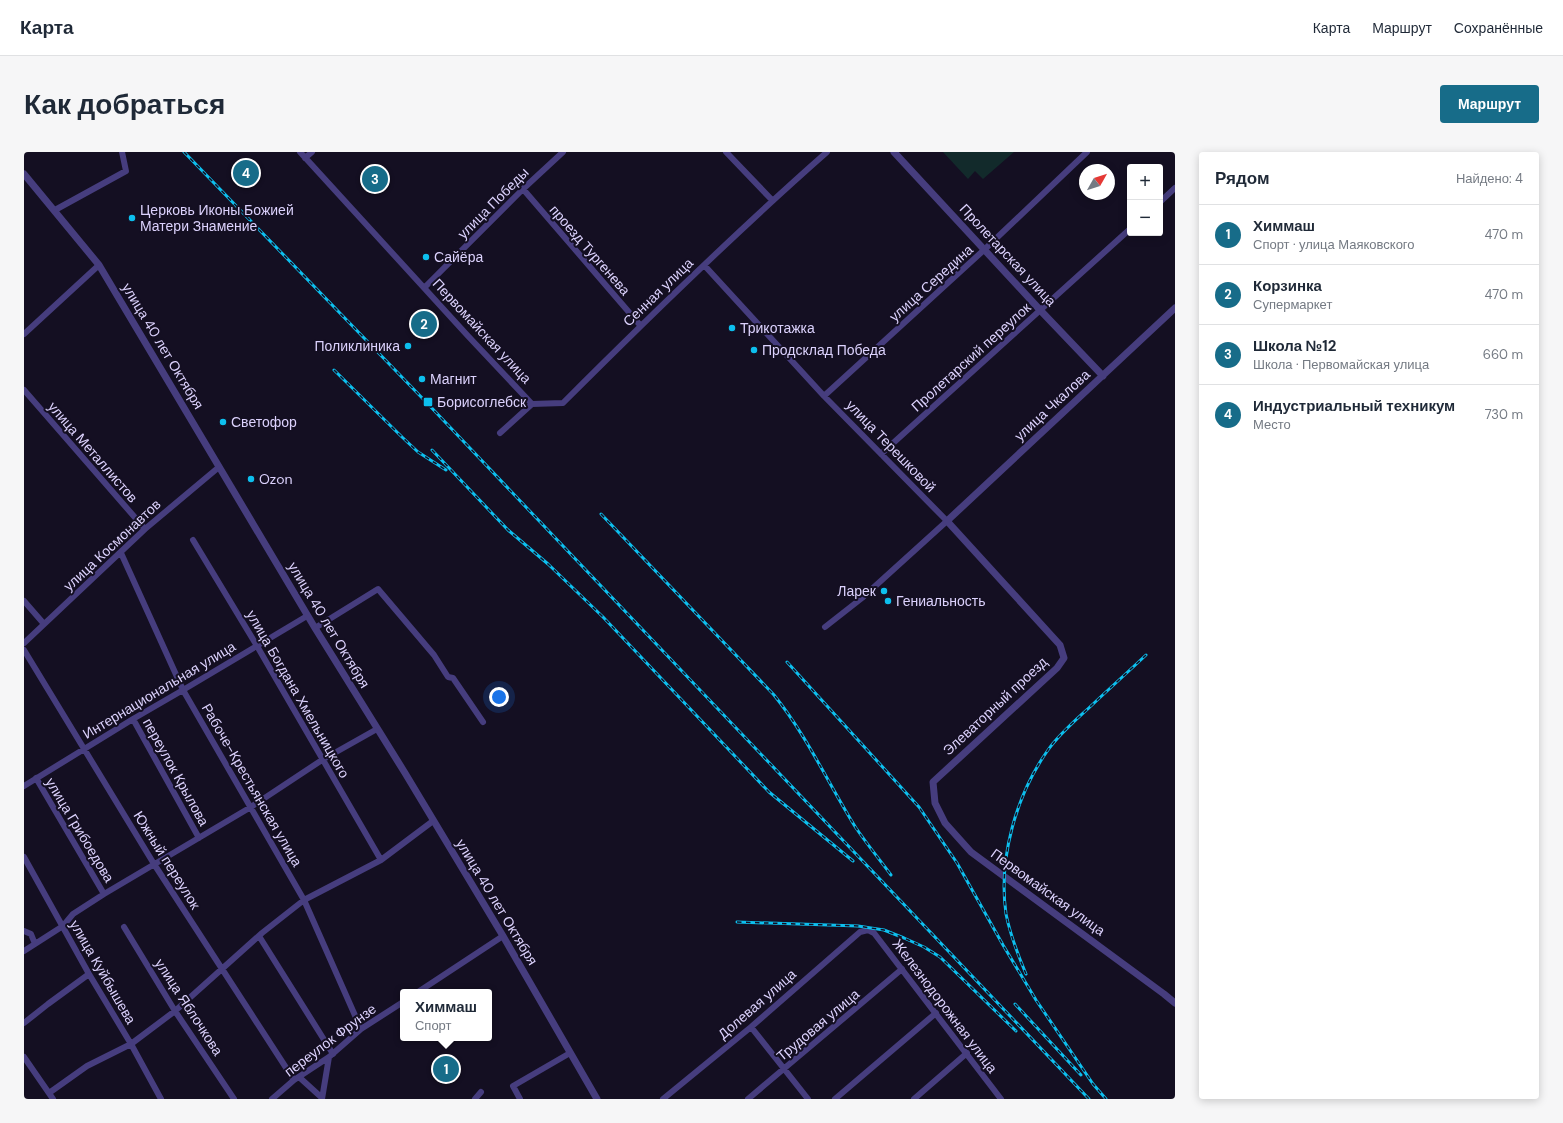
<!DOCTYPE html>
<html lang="ru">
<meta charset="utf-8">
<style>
:root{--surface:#fff;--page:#f6f6f7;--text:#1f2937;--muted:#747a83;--line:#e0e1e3;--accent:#176c89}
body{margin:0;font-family:"DM Sans",sans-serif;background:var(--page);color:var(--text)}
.controls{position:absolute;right:12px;top:12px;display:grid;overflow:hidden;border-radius:4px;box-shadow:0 2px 10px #0003}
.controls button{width:36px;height:36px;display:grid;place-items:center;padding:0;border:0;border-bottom:1px solid var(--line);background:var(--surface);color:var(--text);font:20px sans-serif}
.compass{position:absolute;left:1055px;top:12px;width:36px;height:36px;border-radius:50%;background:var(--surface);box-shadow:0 2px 10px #0003;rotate:51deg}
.you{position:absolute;left:475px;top:545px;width:14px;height:14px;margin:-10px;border:3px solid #fff;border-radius:50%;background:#1a73e8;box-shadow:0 0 0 6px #1a73e833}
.badge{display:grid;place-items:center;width:26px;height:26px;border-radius:50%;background:var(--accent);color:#fff;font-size:13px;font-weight:700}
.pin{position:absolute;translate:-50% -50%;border:2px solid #fff;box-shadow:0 1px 4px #0006}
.popup{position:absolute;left:376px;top:837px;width:92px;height:52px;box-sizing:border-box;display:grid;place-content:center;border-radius:4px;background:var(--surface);filter:drop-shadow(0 1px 3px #0005);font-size:13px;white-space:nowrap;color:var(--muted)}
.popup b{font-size:15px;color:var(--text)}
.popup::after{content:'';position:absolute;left:50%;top:100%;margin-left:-8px;border:8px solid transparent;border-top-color:var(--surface)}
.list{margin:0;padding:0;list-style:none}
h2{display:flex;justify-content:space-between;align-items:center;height:52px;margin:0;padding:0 16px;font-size:17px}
h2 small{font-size:13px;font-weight:400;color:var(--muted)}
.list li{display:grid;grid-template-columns:26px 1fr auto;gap:12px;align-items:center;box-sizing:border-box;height:60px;padding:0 16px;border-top:1px solid var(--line)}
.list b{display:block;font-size:15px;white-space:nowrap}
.list p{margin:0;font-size:13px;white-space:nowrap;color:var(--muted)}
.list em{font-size:13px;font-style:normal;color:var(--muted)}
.map{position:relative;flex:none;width:1151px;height:947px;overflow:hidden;border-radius:4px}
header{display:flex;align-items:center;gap:24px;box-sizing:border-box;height:56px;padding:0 20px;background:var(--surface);border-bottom:1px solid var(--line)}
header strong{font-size:19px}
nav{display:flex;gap:22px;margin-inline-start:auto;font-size:14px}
.intro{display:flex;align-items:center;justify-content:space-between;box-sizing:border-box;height:96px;padding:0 24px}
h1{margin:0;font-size:28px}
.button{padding:10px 18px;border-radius:4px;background:var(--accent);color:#fff;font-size:14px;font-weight:700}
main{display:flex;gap:24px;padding:0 24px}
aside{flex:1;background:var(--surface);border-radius:4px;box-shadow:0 2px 10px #0003}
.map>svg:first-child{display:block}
</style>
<header>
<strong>Карта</strong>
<nav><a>Карта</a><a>Маршрут</a><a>Сохранённые</a></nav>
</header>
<div class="intro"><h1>Как добраться</h1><a class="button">Маршрут</a></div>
<main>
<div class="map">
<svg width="1151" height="947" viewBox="0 0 1151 947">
<rect width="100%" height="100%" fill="#140f22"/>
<path fill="#122a2b" d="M 919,0 L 990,0 L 959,27 L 951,19 L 944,27 Z"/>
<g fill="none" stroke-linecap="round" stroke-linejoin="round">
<path stroke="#463d7e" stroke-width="6" d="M 276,0 L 444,184 L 508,252
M 702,0 L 748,48
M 281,6 L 288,0
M 499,37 L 616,173
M 1136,50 L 1151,36
M 31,58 L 102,19 L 98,0
M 680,113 L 800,244 L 923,369 L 838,446 L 801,475
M 400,136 L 499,37 L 539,0
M 0,182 L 75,113
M 0,238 L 121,377
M 800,244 L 961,97 L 1063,0
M 476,281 L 508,252 L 539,251 C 625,165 712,80 803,0
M 857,302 L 1106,77
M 169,388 L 233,494 L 357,708
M 97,401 L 159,538 L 280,748 L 337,877
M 0,449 L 20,472
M 291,476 L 354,437 L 410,503 L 424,525 L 429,526 L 459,570
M 0,491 L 121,377 L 195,315
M 0,498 L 130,712 L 270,928
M 109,567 L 175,686
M 12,626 L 80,742
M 0,634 L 109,567 L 159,538 L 283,464
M 0,705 L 65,822 L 107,892 L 137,947
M 100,775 L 151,859 L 210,947
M 0,779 L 7,782 L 11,792
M 235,784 L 309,902
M 0,799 L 39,774 L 49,762 L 80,742 L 227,655 L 298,608 L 353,577
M 394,840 L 479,784
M 0,871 L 24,852 L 65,822
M 727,875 L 784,947
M 0,905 L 29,947
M 275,925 L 297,945
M 25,941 L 63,914 L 107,892 L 151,859 L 238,781 L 280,748 L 357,708 L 409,669
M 248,947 L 270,928 L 305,905 L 337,877 L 379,850
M 298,947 L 305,905
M 451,947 L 457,940
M 496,947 L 489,934 L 546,901
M 639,947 L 727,875 L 836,780 L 844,778 L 850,781 L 977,947
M 724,947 L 878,817
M 811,947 L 912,861
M 890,947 L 943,901"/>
<path stroke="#463d7e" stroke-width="7" d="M 870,0 L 1017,159 L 1079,224
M 0,22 L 75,113 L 291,476 L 381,621 L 479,784 L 573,947
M 1151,156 L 923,369 L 1036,493 L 1040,506 L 1033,516 L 909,630 L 911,651 L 921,671 L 947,700 L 1140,842 L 1151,851"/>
<g stroke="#0dbfee" stroke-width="3">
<path id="rail" d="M 160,0 L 403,251 L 1065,947
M 310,218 L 378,285 L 394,300 L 422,318
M 408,298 L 484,378 L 524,412 L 579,465 L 745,640 L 829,709
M 577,362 L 750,543 C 783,584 804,631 832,676 C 843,692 855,707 867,723
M 763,510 L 895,655 L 933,711 L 979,793 L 1012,848 L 1069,932 L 1082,947
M 713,770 L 834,774 L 860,778 L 880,786 L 900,795 L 916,805 L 992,879
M 1002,822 C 994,803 986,782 982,762 C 974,707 992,643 1024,598 C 1036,581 1053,567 1068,553 C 1086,536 1104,520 1122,503
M 991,852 L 1057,923"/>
</g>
<use href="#rail" stroke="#140f22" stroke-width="1.5" stroke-dasharray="4.5" stroke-linecap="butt"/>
</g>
<g fill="#0dbfee" stroke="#140f22" stroke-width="1.5">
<circle cx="108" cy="66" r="4"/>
<circle cx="402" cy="105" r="4"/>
<circle cx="708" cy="176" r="4"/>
<circle cx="384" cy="194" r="4"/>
<circle cx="730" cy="198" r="4"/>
<circle cx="398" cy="227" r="4"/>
<rect x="399" y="245" width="10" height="10" rx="2"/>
<circle cx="199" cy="270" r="4"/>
<circle cx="227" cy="327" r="4"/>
<circle cx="860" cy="439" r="4"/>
<circle cx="864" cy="449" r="4"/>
</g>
<g text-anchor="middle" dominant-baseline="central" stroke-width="4" stroke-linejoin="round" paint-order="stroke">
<g font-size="14" fill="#dcd2fd" stroke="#140f22">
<text transform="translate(469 51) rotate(-45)">улица Победы</text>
<text transform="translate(566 98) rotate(49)">проезд Тургенева</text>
<text transform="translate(984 103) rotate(47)">Пролетарская улица</text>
<text transform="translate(907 131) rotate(-42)">улица Середина</text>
<text transform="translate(634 140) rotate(-44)">Сенная улица</text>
<text transform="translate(458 179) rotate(47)">Первомайская улица</text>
<text transform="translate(139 194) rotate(59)">улица 40 лет Октября</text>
<text transform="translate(947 205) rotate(-42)">Пролетарский переулок</text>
<text transform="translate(1028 253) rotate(-43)">улица Чкалова</text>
<text transform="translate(867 294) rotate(46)">улица Терешковой</text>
<text transform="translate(69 300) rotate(49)">улица Металлистов</text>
<text transform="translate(88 393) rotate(-43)">улица Космонавтов</text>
<text transform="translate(305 473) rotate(59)">улица 40 лет Октября</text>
<text transform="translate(135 538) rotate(-31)">Интернациональная улица</text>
<text transform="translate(274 542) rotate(60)">улица Богдана Хмельницкого</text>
<text transform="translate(971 554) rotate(-43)">Элеваторный проезд</text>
<text transform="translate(152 620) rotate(61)">переулок Крылова</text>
<text transform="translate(228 633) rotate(60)">Рабоче-Крестьянская улица</text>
<text transform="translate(56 678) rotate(59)">улица Грибоедова</text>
<text transform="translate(143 708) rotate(58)">Южный переулок</text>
<text transform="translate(1024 740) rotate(36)">Первомайская улица</text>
<text transform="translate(473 750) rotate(59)">улица 40 лет Октября</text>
<text transform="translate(79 820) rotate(60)">улица Куйбышева</text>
<text transform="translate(733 852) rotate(-41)">Долевая улица</text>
<text transform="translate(921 854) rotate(53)">Железнодорожная улица</text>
<text transform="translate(165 855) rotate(57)">улица Яблочкова</text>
<text transform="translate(794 873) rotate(-40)">Трудовая улица</text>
<text transform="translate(306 888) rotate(-37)">переулок Фрунзе</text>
</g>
<g font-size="14" fill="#dcd2fd" stroke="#140f22" text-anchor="start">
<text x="116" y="58">Церковь Иконы Божией<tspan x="116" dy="16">Матери Знамение</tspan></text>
<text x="410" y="105">Сайёра</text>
<text x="716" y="176">Трикотажка</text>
<text x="376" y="194" text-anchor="end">Поликлиника</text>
<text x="738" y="198">Продсклад Победа</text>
<text x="406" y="227">Магнит</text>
<text x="413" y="250">Борисоглебск</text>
<text x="207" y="270">Светофор</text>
<text x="235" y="327">Ozon</text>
<text x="852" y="439" text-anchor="end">Ларек</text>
<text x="872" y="449">Гениальность</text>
</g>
</g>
</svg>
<div class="controls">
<button>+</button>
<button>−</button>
</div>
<svg class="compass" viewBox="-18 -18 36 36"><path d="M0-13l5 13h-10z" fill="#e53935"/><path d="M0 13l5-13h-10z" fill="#747a83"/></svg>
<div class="you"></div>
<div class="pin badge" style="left:422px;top:917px">1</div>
<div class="popup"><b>Химмаш</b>Спорт</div>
<div class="pin badge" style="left:400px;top:172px">2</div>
<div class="pin badge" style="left:351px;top:27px">3</div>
<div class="pin badge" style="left:222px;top:21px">4</div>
</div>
<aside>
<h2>Рядом<small>Найдено: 4</small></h2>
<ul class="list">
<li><span class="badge">1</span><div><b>Химмаш</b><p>Спорт · улица Маяковского</p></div><em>470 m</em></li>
<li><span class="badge">2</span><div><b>Корзинка</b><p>Супермаркет</p></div><em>470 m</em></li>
<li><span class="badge">3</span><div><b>Школа №12</b><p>Школа · Первомайская улица</p></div><em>660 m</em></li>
<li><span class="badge">4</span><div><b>Индустриальный техникум</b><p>Место</p></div><em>730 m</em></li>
</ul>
</aside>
</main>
